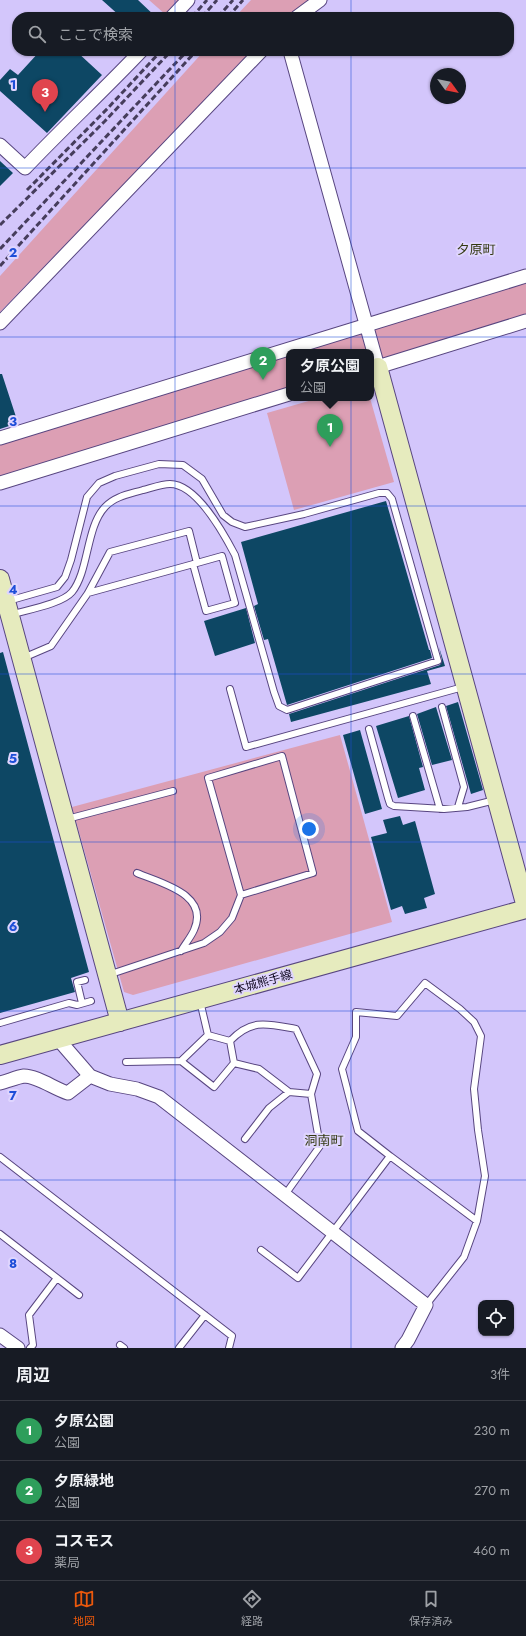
<!DOCTYPE html>
<html lang="ja">
<meta charset="utf-8">
<style>
:root{--surface:#171b24;--page:#242831;--text:#f1f3f6;--muted:#9ea1a6;--line:#363941;--accent:#ea580c}
body{margin:0;font-family:Jost,"Noto Sans JP",sans-serif;background:var(--page);color:var(--text)}
.controls{position:absolute;right:12px;bottom:12px;display:grid;overflow:hidden;border-radius:8px;box-shadow:0 1px 3px #0004}
.controls button{width:36px;height:36px;display:grid;place-items:center;padding:0;border:0;border-bottom:1px solid var(--line);background:var(--surface);color:var(--text);font:20px sans-serif}
.compass{position:absolute;left:430px;top:68px;width:36px;height:36px;border-radius:50%;background:var(--surface);box-shadow:0 1px 3px #0004;rotate:123deg}
.you{position:absolute;left:309px;top:829px;width:14px;height:14px;margin:-10px;border:3px solid #fff;border-radius:50%;background:#1a73e8;box-shadow:0 0 0 6px #1a73e833}
.badge{display:grid;place-items:center;width:26px;height:26px;border-radius:50%;background:var(--accent);color:#fff;font-size:13px;font-weight:700}
.pin{position:absolute;translate:-50% -33px;filter:drop-shadow(0 1px 2px #0008)}
.pin::after{content:'';position:absolute;top:21px;width:14px;height:12px;background:inherit;clip-path:polygon(0 0,100% 0,50% 100%)}
.popup{position:absolute;left:286px;top:349px;width:88px;height:52px;box-sizing:border-box;display:grid;place-content:center;border-radius:8px;background:var(--surface);filter:drop-shadow(0 1px 3px #0005);font-size:13px;white-space:nowrap;color:var(--muted)}
.popup b{font-size:15px;color:var(--text)}
.popup::after{content:'';position:absolute;left:50%;top:100%;margin-left:-8px;border:8px solid transparent;border-top-color:var(--surface)}
.list{margin:0;padding:0;list-style:none}
h2{display:flex;justify-content:space-between;align-items:center;height:52px;margin:0;padding:0 16px;font-size:17px}
h2 small{font-size:13px;font-weight:400;color:var(--muted)}
.list li{display:grid;grid-template-columns:26px 1fr auto;gap:12px;align-items:center;box-sizing:border-box;height:60px;padding:0 16px;border-top:1px solid var(--line)}
.list b{display:block;font-size:15px;white-space:nowrap}
.list p{margin:0;font-size:13px;white-space:nowrap;color:var(--muted)}
.list em{font-size:13px;font-style:normal;color:var(--muted)}
.icon{flex:none;width:22px;height:22px;fill:none;stroke:currentColor;stroke-width:2;stroke-linecap:round;stroke-linejoin:round}
.map{position:relative;flex:none;width:526px;height:1348px;overflow:hidden}
.search{position:absolute;background:var(--surface);box-shadow:0 1px 3px #0004;left:12px;right:12px;top:12px;height:44px;display:flex;align-items:center;gap:10px;box-sizing:border-box;padding:0 14px;border-radius:16px;color:var(--muted);font-size:15px}
.sheet{height:232px;background:var(--surface)}
nav{display:flex;justify-content:space-around;align-items:center;box-sizing:border-box;height:56px;border-top:1px solid var(--line);background:var(--surface);font-size:11px;color:var(--muted)}
nav a{display:grid;justify-items:center;gap:2px}
nav .on{color:var(--accent)}
.map>svg:first-child{display:block}
</style>
<div class="map">
<svg width="526" height="1348" viewBox="0 0 526 1348">
<rect width="100%" height="100%" fill="#d3c6fb"/>
<path fill="#dc9fb4" d="M 149,0 L 180,0 L 166,15 Z
M 251,0 L 308,0 L 287,17 L 235,17 Z
M 204,51 L 253,51 L 0,312 L 0,276 Z
M 526,282 L 526,316 L 371,364 L 371,352 L 299,352 Z
M 289,355 L 289,389 L 0,479 L 0,444 Z
M 319,398 L 370,398 L 394,482 L 294,510 L 267,413 Z
M 340,735 L 392,922 L 133,995 L 124,992 L 72,807 Z"/>
<path fill="#0d4764" d="M 102,0 L 138,0 L 156,17 L 121,17 Z
M 40,51 L 76,51 L 102,75 L 47,133 L 0,91 L 0,80 L 10,69 L 18,75 Z
M 0,161 L 13,173 L 0,186 Z
M 0,374 L 2,374 L 18,423 L 0,429 Z
M 386,501 L 429,650 L 430,650 L 432,658 L 287,705 L 268,639 L 264,640 L 254,606 L 258,604 L 241,542 Z
M 246,608 L 255,643 L 215,656 L 204,621 Z
M 439,647 L 445,666 L 427,671 L 431,684 L 291,722 L 289,714 L 440,665 L 442,660 Z
M 3,652 L 89,972 L 71,978 L 75,992 L 0,1013 L 0,653 Z
M 458,702 L 483,790 L 471,794 L 446,706 Z
M 436,707 L 452,760 L 432,765 L 417,714 Z
M 409,716 L 423,767 L 419,768 L 425,790 L 398,798 L 376,726 Z
M 360,730 L 382,809 L 365,814 L 343,735 Z
M 400,816 L 403,825 L 415,821 L 435,894 L 424,898 L 427,908 L 405,914 L 402,906 L 391,910 L 371,837 L 387,833 L 383,820 Z"/>
<g fill="none" stroke-linecap="round" stroke-linejoin="round">
<g stroke="#584680" stroke-width="8">
<path id="lane" d="M 193,564 L 206,611 L 235,603 L 222,556 L 197,563
M 8,601 L 57,587 L 65,577 L 71,560 L 87,497 L 99,483 L 115,476 L 159,464 L 183,465 L 202,479 L 223,515 L 232,522 L 245,527 L 304,514 L 379,493 L 387,493 L 392,499 L 438,661 L 287,710 L 279,706 L 274,692 L 235,555 C 224,534 197,484 170,484 C 162,484 151,488 143,490 C 130,494 115,496 105,507 C 86,527 89,571 72,592 C 62,604 26,610 10,615
M 23,658 L 51,646 L 88,593 L 110,552 L 189,531 L 197,563 L 88,593
M 230,689 L 246,747 L 463,687
M 442,707 L 464,787 L 458,807
M 413,716 L 440,809
M 369,729 L 388,798 L 390,804 L 394,806 L 444,809 L 467,807 L 495,800
M 67,819 L 173,791
M 137,873 C 160,883 210,894 194,930 C 191,937 185,944 181,951
M 108,975 L 204,943 L 220,932 L 232,918 L 241,895 L 208,778 L 282,756 L 313,873 L 241,895
M 200,1001 L 208,1035 L 181,1061 L 214,1087 L 234,1063 L 230,1041 L 208,1035
M 82,1003 L 77,982 L 85,980
M 0,1023 L 69,1003 L 77,1005 L 91,1001
M 230,1041 C 252,1018 268,1024 296,1029 L 317,1074 L 311,1094
M 126,1062 L 181,1061
M 234,1063 L 259,1069 L 289,1092 L 311,1094 L 320,1146 L 284,1196
M 245,1139 L 269,1108 L 289,1092
M 390,1156 L 358,1131 L 342,1069 L 356,1037 L 356,1012 L 397,1016 L 425,983 L 460,1009 L 474,1022 L 481,1036 L 474,1089 L 478,1130 L 485,1176 L 477,1221
M 0,1157 L 232,1336 L 229,1348
M 0,1234 L 79,1295
M 261,1250 L 298,1278 L 390,1156 L 477,1221 L 464,1257 L 426,1305
M 120,1345 L 124,1348
M 30,1348 L 33,1345 L 29,1315 L 57,1278
M 179,1348 L 205,1315"/>
</g>
<g stroke="#584680" stroke-width="15">
<path id="street" d="M 172,17 L 188,0
M 297,17 L 320,0
M 290,51 L 378,367
M 0,145 L 25,168 C 63,128 103,91 141,51
M 0,323 L 261,51
M 371,369 L 526,321
M 0,438 L 526,276
M 0,483 L 289,394
M 58,1039 L 90,1076 L 110,1084 L 137,1089 L 159,1097 L 426,1305 L 408,1340 L 402,1348
M 0,1083 C 8,1081 17,1077 24,1076 C 37,1076 55,1089 68,1093 L 90,1076
M 0,1335 L 18,1348"/>
</g>
<g stroke="#584680" stroke-width="20">
<path id="secondary" d="M 378,367 L 526,907
M 0,579 L 120,1022
M 0,1055 L 526,909"/>
</g>
<use href="#lane" stroke="#fff" stroke-width="6"/>
<use href="#street" stroke="#fff" stroke-width="13"/>
<use href="#secondary" stroke="#e6ebbe" stroke-width="18"/>
<path stroke="#463d5c" stroke-width="3" stroke-dasharray="6 3" stroke-linecap="butt" d="M 192,17 L 207,0
M 202,17 L 217,0
M 218,17 L 233,0
M 228,17 L 243,0
M 27,190 L 108,108 L 161,51
M 0,225 L 105,121 L 171,51
M 0,249 L 187,51
M 0,266 L 196,51"/>
</g>
<path fill="none" stroke="#1d4ed8" stroke-width="1" stroke-opacity="0.55" d="M 175,0 L 175,17M 351,0 L 351,17M 175,51 L 175,1348M 351,51 L 351,1348M 0,168 L 526,168M 0,337 L 526,337M 0,506 L 526,506M 0,674 L 526,674M 0,842 L 526,842M 0,1011 L 526,1011M 0,1180 L 526,1180"/>
<g text-anchor="middle" dominant-baseline="central" stroke-width="4" stroke-linejoin="round" paint-order="stroke">
<g font-size="12" fill="#100920" stroke="#dfd5fe">
<text transform="translate(263 982) rotate(-16)">本城熊手線</text>
</g>
<g font-size="13" fill="#333810" stroke="#dfd5fe">
<text x="476" y="249">夕原町</text>
<text x="324" y="1140">洞南町</text>
</g>
</g>
<g font-size="13" text-anchor="middle" font-weight="bold" fill="#1d4ed8" stroke="#dfd5fe" stroke-width="4" stroke-linejoin="round" paint-order="stroke">
<text x="13" y="89">1</text>
<text x="13" y="257">2</text>
<text x="13" y="426">3</text>
<text x="13" y="594">4</text>
<text x="13" y="763">5</text>
<text x="13" y="931">6</text>
<text x="13" y="1100">7</text>
<text x="13" y="1268">8</text>
</g>
</svg>
<div class="controls">
<button><svg class="icon" aria-label="locate" viewBox="0 0 24 24"><circle cx="12" cy="12" r="6"/><path d="M12 2v4M12 18v4M2 12h4M18 12h4"/></svg></button>
</div>
<svg class="compass" viewBox="-18 -18 36 36"><path d="M0-13l5 13h-10z" fill="#e53935"/><path d="M0 13l5-13h-10z" fill="#9ea1a6"/></svg>
<div class="you"></div>
<div class="pin badge" style="left:330px;top:447px;background:#2e9e5b">1</div>
<div class="popup"><b>夕原公園</b>公園</div>
<div class="pin badge" style="left:263px;top:380px;background:#2e9e5b">2</div>
<div class="pin badge" style="left:45px;top:112px;background:#e0444e">3</div>
<div class="search"><svg class="icon" aria-label="search" viewBox="0 0 24 24"><circle cx="10" cy="10" r="6"/><path d="M15 15l6 6"/></svg>ここで検索</div>
</div>
<section class="sheet">
<h2>周辺<small>3件</small></h2>
<ul class="list">
<li><span class="badge" style="background:#2e9e5b">1</span><div><b>夕原公園</b><p>公園</p></div><em>230 m</em></li>
<li><span class="badge" style="background:#2e9e5b">2</span><div><b>夕原緑地</b><p>公園</p></div><em>270 m</em></li>
<li><span class="badge" style="background:#e0444e">3</span><div><b>コスモス</b><p>薬局</p></div><em>460 m</em></li>
</ul>
</section>
<nav>
<a class="on"><svg class="icon" aria-label="map" viewBox="0 0 24 24"><path d="M3 6l6-2 6 2 6-2v14l-6 2-6-2-6 2zM9 4v14M15 6v14"/></svg>地図</a>
<a><svg class="icon" aria-label="directions" viewBox="0 0 24 24"><path d="M12 3l9 9-9 9-9-9zM9 14v-3h6M13 9l2 2-2 2"/></svg>経路</a>
<a><svg class="icon" aria-label="saved" viewBox="0 0 24 24"><path d="M7 4h10v16l-5-4-5 4z"/></svg>保存済み</a>
</nav>
